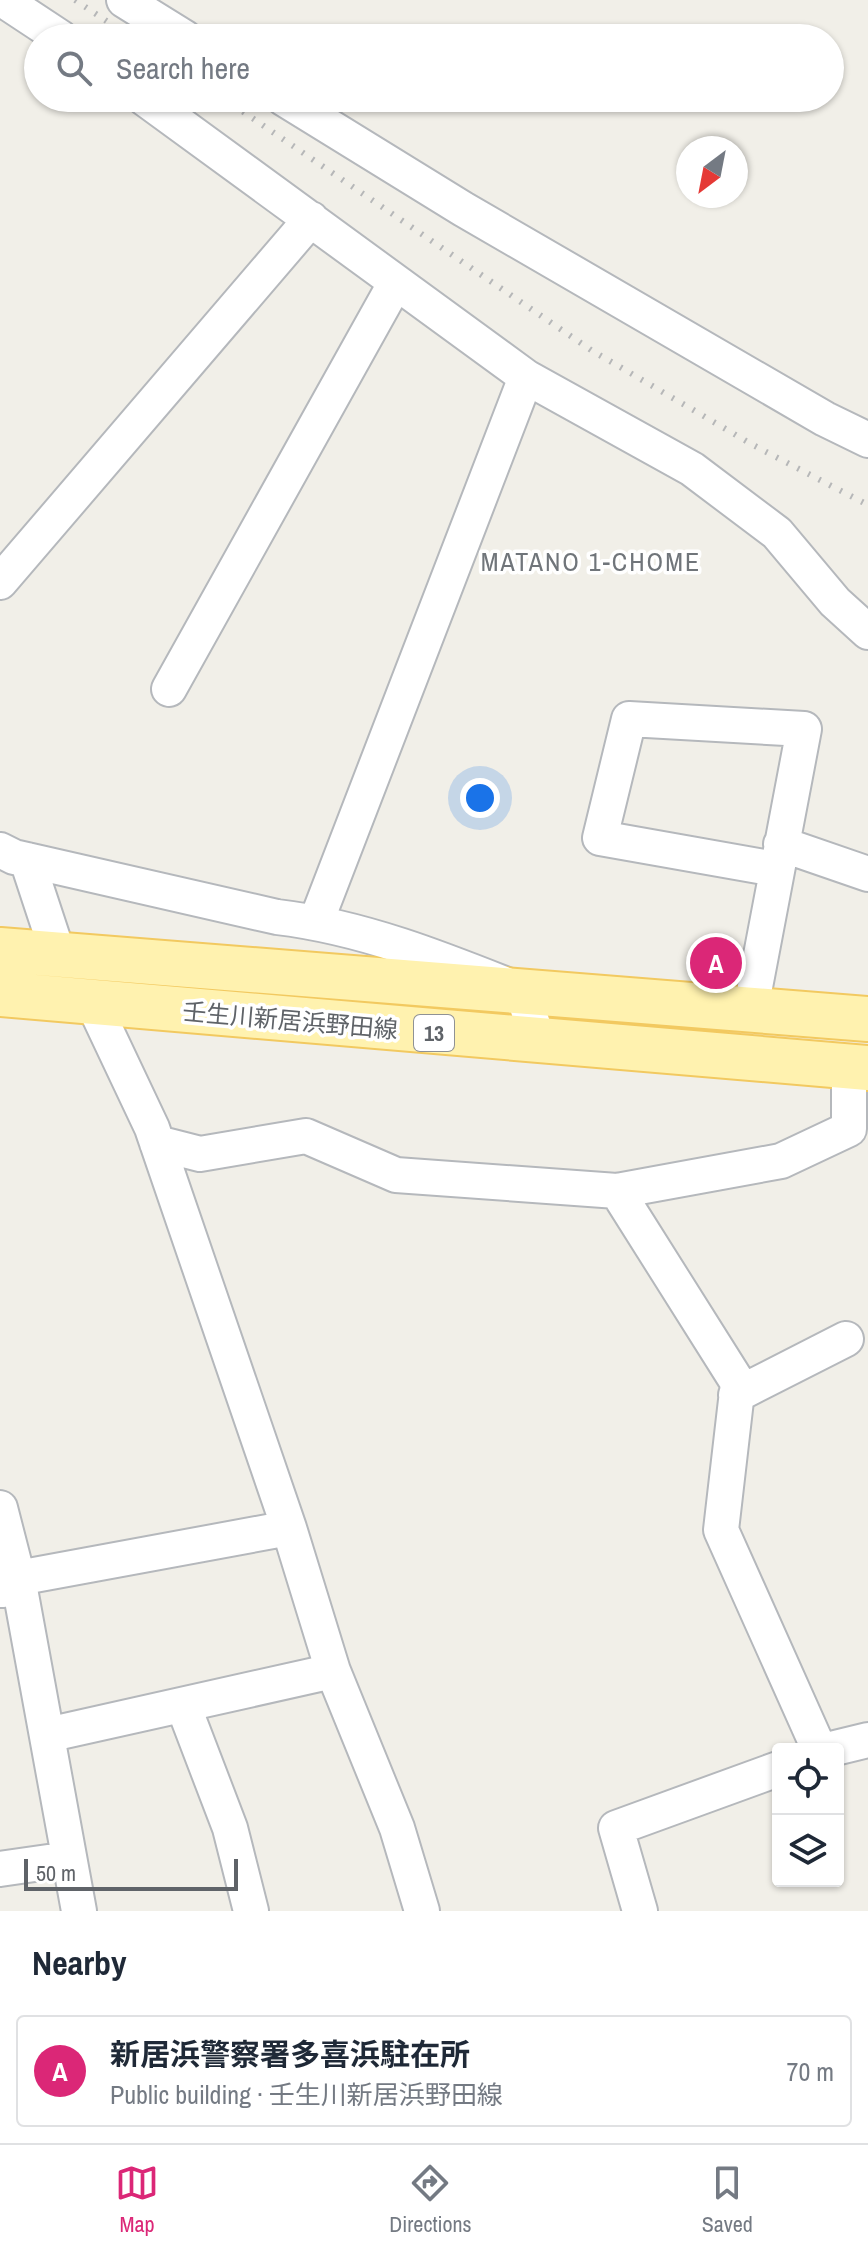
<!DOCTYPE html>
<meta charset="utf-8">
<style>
:root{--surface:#fff;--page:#f2f2f3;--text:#1f2937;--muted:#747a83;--line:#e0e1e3;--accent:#db2777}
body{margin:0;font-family:"Archivo Narrow","Noto Sans JP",sans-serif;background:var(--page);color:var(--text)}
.controls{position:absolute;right:24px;bottom:24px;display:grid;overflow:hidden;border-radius:8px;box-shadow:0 2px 6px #0004}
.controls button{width:72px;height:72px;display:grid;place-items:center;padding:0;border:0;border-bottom:2px solid var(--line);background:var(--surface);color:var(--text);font:40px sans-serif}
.compass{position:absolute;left:676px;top:136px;width:72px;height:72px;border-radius:50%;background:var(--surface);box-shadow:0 2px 6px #0004;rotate:212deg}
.scale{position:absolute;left:24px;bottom:20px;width:214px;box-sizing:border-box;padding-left:8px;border:4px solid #5f6368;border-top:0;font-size:22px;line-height:28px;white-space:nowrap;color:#5f6368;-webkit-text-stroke:6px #fff;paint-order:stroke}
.you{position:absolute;left:480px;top:798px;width:28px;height:28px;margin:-20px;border:6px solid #fff;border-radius:50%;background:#1a73e8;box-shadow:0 0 0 12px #1a73e833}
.badge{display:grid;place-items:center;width:52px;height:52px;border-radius:50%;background:var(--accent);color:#fff;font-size:26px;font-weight:700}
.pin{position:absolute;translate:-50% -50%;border:4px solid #fff;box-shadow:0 2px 8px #0006}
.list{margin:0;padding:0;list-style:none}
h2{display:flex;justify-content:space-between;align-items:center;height:104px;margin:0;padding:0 32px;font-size:34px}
h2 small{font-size:26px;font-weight:400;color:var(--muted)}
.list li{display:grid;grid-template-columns:52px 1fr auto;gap:24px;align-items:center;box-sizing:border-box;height:112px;margin:0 16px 16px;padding:0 16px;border:2px solid var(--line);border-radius:8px}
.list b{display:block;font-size:30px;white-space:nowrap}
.list p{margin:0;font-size:26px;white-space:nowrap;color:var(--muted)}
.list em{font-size:26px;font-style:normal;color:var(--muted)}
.icon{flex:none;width:44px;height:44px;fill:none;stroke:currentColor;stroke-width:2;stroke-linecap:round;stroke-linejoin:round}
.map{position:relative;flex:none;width:868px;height:1911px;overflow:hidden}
.search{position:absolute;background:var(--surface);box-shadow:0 2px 6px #0004;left:24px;right:24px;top:24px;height:88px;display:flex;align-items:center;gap:20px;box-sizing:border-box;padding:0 28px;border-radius:44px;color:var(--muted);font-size:30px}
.sheet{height:232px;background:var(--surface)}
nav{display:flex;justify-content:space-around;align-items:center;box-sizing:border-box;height:112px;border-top:2px solid var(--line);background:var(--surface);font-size:22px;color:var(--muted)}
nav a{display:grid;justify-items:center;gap:4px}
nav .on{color:var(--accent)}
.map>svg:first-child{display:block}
</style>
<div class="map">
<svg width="868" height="1911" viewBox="0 0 868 1911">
<rect width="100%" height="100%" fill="#f1efe8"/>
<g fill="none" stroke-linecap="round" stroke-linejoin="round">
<g stroke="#b5b8bc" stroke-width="38">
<path id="street" d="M 124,0 L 185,38
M 11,5 L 61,38
M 144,98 L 526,377 L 692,469 L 777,533 L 835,602 L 868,632
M 283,98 L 463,209 L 825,419 L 868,440
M 0,582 L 311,219
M 169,689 L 396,282
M 781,844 L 868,874
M 0,850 L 14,857 L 277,917 C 362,927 442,959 522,991 L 539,1043
M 27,860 L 58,954
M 316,922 L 526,377
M 92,1001 L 152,1128 L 289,1528 L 333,1671
M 751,1008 L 804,729 L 629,719 L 600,838 L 775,869
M 157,1143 L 200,1154 L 306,1136 L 396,1175 L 617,1191 L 738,1383 L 721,1530 L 819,1749
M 617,1191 L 781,1161 L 849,1129 L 849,1067
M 736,1395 L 846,1339
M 0,1508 L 18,1578 L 79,1911
M 2,1590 L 18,1578 L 289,1528
M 183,1705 L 230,1828 L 251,1911
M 47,1735 L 333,1671 L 397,1828 L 422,1911
M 831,1749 L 868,1740
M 0,1869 L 69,1859
M 640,1911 L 616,1828 L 778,1769"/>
</g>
<g stroke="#f2c960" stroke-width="48">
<path id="primary" d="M 0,950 L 868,1019
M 0,994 L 868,1068"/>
</g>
<use href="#street" stroke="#fff" stroke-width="34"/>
<use href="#primary" stroke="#fff2af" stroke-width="44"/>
<path stroke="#b6b7b8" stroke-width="6" stroke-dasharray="2 10" stroke-linecap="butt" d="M 75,0 L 132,38
M 223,98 L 591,350 L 753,445 L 868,505"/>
</g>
<g text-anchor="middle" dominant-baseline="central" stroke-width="7" stroke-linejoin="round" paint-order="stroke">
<rect fill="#fff" stroke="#8f9295" stroke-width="2" x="414" y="1015" width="40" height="36" rx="6"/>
<g font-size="22" font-weight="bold" fill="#5f6368">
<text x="434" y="1033">13</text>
</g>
<g font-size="24" fill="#5f6368" stroke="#fff">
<text transform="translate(290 1020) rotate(5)">壬生川新居浜野田線</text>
</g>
<g font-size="26" letter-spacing="2" fill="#70757a" stroke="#fff">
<text x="591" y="561">MATANO 1-CHOME</text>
</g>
</g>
</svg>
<div class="controls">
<button><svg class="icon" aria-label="locate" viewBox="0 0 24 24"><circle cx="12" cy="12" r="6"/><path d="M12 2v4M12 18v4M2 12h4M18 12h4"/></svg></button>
<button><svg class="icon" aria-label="layers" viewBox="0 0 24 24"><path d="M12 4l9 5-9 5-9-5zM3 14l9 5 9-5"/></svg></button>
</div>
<svg class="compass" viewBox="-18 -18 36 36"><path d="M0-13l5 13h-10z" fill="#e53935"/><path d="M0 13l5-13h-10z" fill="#747a83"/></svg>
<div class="scale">50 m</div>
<div class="you"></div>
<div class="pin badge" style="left:716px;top:963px">A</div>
<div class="search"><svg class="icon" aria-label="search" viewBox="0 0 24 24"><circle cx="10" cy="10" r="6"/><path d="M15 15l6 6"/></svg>Search here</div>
</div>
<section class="sheet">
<h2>Nearby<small></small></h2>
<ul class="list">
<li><span class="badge">A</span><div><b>新居浜警察署多喜浜駐在所</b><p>Public building · 壬生川新居浜野田線</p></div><em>70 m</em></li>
</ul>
</section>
<nav>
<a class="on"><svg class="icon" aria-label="map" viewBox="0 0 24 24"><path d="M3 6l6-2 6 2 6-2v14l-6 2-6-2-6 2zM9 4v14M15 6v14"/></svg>Map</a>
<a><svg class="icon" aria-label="directions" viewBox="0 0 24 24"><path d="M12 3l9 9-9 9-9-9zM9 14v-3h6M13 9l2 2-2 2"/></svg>Directions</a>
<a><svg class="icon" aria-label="saved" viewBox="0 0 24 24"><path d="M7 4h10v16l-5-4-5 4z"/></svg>Saved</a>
</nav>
